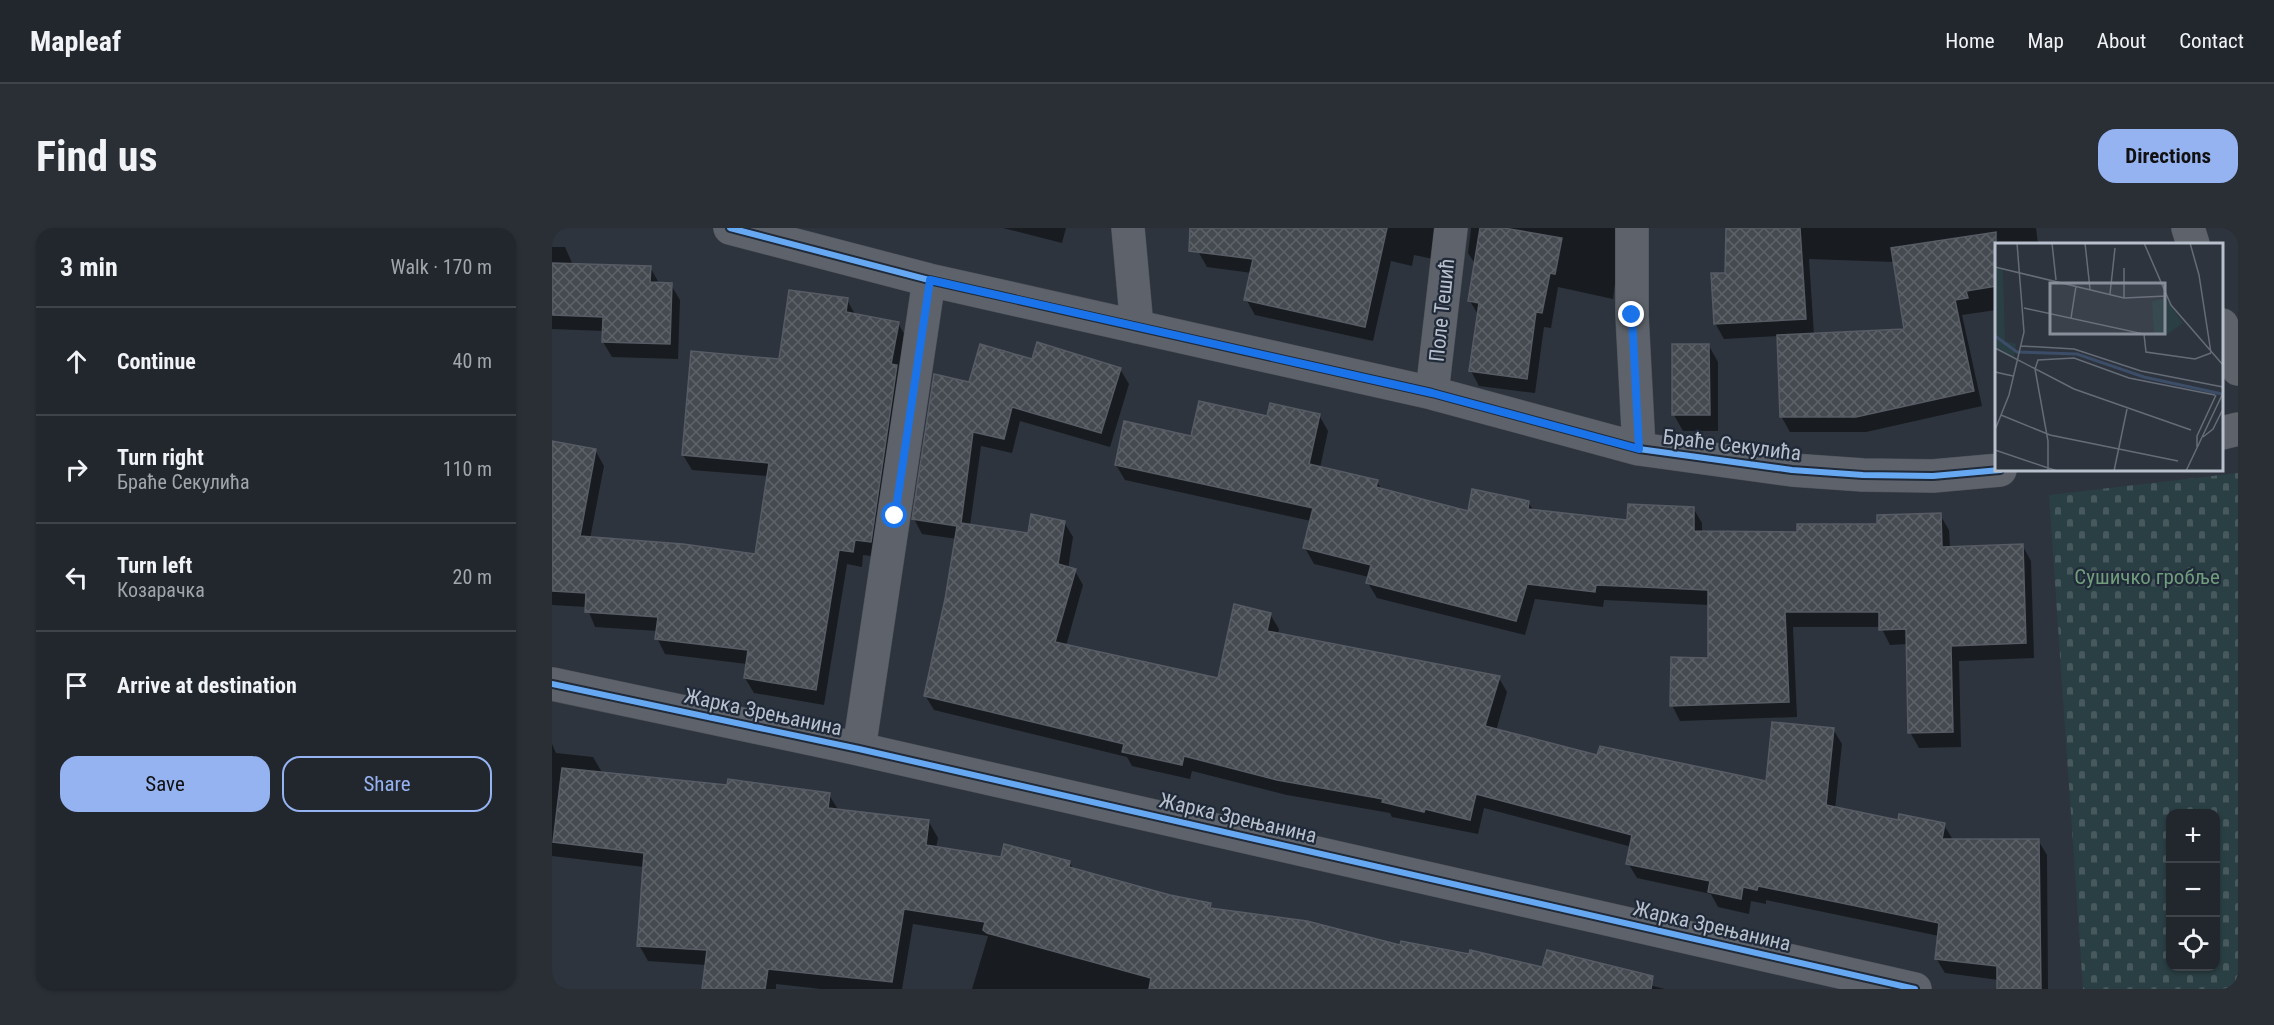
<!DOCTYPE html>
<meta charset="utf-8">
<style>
:root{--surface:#22272e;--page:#2a2f36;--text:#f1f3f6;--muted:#a2a5aa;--line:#3f444a;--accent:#95b2f1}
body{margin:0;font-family:"Roboto Condensed",sans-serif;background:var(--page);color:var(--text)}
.controls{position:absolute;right:18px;bottom:18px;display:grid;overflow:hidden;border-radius:12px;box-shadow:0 2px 4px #0004}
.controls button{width:54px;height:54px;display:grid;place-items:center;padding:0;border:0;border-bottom:2px solid var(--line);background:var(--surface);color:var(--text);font:30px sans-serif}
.stop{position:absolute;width:18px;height:18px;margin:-14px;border:4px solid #1a73e8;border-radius:50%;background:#fff}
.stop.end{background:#1a73e8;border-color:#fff;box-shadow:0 2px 6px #0008}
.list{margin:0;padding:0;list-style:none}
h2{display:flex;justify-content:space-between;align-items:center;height:78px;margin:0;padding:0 24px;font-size:26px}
h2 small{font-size:20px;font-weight:400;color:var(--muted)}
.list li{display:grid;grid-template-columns:39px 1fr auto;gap:18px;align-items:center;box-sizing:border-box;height:108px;padding:0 24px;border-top:2px solid var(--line)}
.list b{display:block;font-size:22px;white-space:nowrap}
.list p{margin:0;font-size:20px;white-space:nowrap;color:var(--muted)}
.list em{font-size:20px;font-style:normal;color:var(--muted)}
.actions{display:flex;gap:12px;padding:18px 24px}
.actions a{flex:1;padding:14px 0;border:2px solid var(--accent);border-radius:18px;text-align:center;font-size:21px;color:var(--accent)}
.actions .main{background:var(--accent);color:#111}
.icon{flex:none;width:33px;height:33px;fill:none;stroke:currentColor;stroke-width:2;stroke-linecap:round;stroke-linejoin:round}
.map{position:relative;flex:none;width:1686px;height:761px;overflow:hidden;border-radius:18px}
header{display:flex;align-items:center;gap:36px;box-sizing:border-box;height:84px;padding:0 30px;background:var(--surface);border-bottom:2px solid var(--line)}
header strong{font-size:28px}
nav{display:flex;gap:33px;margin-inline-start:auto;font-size:21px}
.intro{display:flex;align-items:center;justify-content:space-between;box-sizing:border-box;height:144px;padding:0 36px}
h1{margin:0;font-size:42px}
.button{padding:15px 27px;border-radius:18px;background:var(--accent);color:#111;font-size:21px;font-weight:700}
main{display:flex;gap:36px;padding:0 36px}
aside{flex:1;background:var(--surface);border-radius:18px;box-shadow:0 2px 4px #0004}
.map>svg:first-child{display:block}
</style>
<header>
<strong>Mapleaf</strong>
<nav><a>Home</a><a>Map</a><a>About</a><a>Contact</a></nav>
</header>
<div class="intro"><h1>Find us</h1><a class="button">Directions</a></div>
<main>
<aside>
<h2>3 min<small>Walk · 170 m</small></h2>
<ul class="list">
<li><svg class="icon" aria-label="ahead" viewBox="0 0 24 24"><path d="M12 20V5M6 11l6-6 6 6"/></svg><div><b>Continue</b></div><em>40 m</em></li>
<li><svg class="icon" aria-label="right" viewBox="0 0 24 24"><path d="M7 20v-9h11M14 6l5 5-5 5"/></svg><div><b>Turn right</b><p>Браће Секулића</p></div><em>110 m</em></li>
<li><svg class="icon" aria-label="left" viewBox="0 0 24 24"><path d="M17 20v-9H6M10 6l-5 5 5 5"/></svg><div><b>Turn left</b><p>Козарачка</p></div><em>20 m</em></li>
<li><svg class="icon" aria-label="arrive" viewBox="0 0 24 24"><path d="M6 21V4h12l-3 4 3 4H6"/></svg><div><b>Arrive at destination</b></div></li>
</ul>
<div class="actions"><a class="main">Save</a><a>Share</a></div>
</aside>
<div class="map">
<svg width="1686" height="761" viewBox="0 0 1686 761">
<defs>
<pattern id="cemetery-stones" width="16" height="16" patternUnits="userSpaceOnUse" patternTransform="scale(1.5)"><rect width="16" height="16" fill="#2a3f43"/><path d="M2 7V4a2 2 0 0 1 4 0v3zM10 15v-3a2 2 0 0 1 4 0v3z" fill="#47595d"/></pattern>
<pattern id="building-cross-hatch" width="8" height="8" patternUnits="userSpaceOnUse" patternTransform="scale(1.5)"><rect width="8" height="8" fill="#454a51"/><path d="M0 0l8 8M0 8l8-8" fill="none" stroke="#5e6269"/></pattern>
</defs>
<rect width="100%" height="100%" fill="#2d343d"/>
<path fill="url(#cemetery-stones)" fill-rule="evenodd" d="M 1686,245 L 1686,761 L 1531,761 L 1497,267 ZM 1618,586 L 1664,586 L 1664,738 L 1618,738 Z"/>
<path fill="#0007" fill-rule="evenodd" d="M 451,0 L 514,0 L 510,15 Z
M 640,0 L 898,0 L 886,32 L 862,27 L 860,38 L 839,33 L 821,113 L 703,87 L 694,71 L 700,45 L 655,39 L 646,23 Z
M 919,0 L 1070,0 L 1061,71 L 1006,59 L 999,100 L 992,99 L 983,165 L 927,158 L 919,143 L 927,88 L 918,73 L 924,37 L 916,25 Z
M 1176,0 L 1484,0 L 1486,16 L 1444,16 L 1444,82 L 1410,87 L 1430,178 L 1314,204 L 1238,204 L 1229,188 L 1226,108 L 1172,111 L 1163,95 L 1175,46 ZM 1257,31 L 1343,34 L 1354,103 L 1262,107 Z
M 0,19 L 13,19 L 21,37 L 98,39 L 107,55 L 119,57 L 128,72 L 126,131 L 60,129 L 51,114 L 52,103 L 0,101 Z
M 295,72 L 304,88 L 346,95 L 355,111 L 327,329 L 311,327 L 310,339 L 295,336 L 272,477 L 202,465 L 193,450 L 195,436 L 113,426 L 105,410 L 106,403 L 43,399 L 35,379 L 0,377 L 0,215 L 43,222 L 52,238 L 38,311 L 204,327 L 216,248 L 140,242 L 131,227 Z
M 1121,118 L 1157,118 L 1166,134 L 1166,203 L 1131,203 L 1122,187 Z
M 481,133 L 568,141 L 577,156 L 558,219 L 468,193 L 460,225 L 429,218 L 418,298 L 477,307 L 512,294 L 521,309 L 516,341 L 523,343 L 531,357 L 514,418 L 667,452 L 718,386 L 727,401 L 726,406 L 947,450 L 955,464 L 944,503 L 1046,529 L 1216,555 L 1281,501 L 1290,516 L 1283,581 L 1347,593 L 1392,597 L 1401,612 L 1486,612 L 1495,627 L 1496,761 L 1447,761 L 1447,752 L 1393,745 L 1384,730 L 1387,708 L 1214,672 L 1214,676 L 1199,673 L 1197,686 L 1166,679 L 1159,666 L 1085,650 L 1076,635 L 1080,619 L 932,580 L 926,606 L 840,589 L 838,585 L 735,567 L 640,543 L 638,551 L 580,538 L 575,529 L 382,482 L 373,467 L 405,311 L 370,306 L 362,291 L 418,155 Z
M 767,187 L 776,203 L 768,240 L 825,254 L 830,262 L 917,285 L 976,274 L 982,283 L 1076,293 L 1141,280 L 1150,295 L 1150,305 L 1247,306 L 1326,297 L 1388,287 L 1397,302 L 1398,320 L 1470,317 L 1479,333 L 1482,430 L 1407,433 L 1409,519 L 1367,520 L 1358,504 L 1355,416 L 1338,417 L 1329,399 L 1241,399 L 1245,489 L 1128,493 L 1120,477 L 1157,431 L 1157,377 L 1052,372 L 1051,379 L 983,371 L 973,407 L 825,370 L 816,355 L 817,349 L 762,336 L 753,320 L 759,293 L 573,252 L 564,237 L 640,210 L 716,190 Z
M 0,516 L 4,525 L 41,529 L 51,546 L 277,567 L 287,583 L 377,594 L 386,610 L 384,620 L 450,631 L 517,634 L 522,642 L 618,669 L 658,677 L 661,682 L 850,719 L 1061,748 L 1113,761 L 420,761 L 436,708 L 361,696 L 350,761 L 269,761 L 224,756 L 224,761 L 151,761 L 154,737 L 96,733 L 87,717 L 92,639 L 0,628 Z"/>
<path fill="url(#building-cross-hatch)" stroke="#565b64" stroke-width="1.5" d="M 638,0 L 835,0 L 813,99 L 692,72 L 701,31 L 637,23 Z
M 928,0 L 952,0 L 1010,10 L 1003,46 L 998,45 L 990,85 L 984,84 L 975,151 L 917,143 L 927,75 L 916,73 Z
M 1174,0 L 1248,0 L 1254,91 L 1162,96 L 1159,45 L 1173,45 Z
M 1444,4 L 1444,58 L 1414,63 L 1416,70 L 1403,72 L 1422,163 L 1304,189 L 1228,189 L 1225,107 L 1352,101 L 1339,20 Z
M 0,35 L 99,38 L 98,54 L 120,55 L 118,116 L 50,114 L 51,89 L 0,87 Z
M 237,62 L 296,70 L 294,84 L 347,94 L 339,136 L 345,137 L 319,314 L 303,312 L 301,324 L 287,322 L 264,462 L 192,450 L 196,422 L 103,411 L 106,389 L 33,384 L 34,365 L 0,363 L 0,213 L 44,221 L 28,308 L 131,316 L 203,326 L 217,235 L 130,227 L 139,123 L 227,131 Z
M 485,114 L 569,140 L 549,205 L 460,179 L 452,211 L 421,204 L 409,295 L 476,305 L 479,286 L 513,293 L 506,336 L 524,341 L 503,414 L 666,450 L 682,376 L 719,385 L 715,403 L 948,448 L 933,498 L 1045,527 L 1048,518 L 1214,553 L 1220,494 L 1282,500 L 1274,577 L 1346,592 L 1347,586 L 1393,595 L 1390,611 L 1487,611 L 1489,761 L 1445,761 L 1445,738 L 1383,731 L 1387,695 L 1206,658 L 1205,662 L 1191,659 L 1189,671 L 1156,664 L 1158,653 L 1074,636 L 1080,607 L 924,566 L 918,592 L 873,581 L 872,584 L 830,574 L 831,571 L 725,552 L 632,528 L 630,537 L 570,524 L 572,516 L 372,468 L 393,371 L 405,298 L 360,291 L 382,146 L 417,154 L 428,116 L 480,131 Z
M 1120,116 L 1157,116 L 1158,187 L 1120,187 Z
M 647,173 L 715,188 L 718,175 L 768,186 L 757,236 L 826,252 L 824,259 L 916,283 L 920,261 L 977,273 L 976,281 L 1075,292 L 1076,276 L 1142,279 L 1142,303 L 1245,304 L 1245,296 L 1325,296 L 1325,287 L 1389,285 L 1390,319 L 1471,316 L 1474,415 L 1399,418 L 1401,504 L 1356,505 L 1354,401 L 1327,402 L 1327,384 L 1233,384 L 1237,474 L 1118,478 L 1119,429 L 1156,430 L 1156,362 L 1044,357 L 1043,364 L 975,356 L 964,393 L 814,355 L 819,337 L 751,320 L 761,280 L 563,237 L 572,193 L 639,208 Z
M 10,540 L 175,557 L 176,551 L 278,565 L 276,580 L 377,592 L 374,617 L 449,629 L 452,616 L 518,633 L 517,639 L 618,667 L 659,675 L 658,680 L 755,693 L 848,717 L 849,713 L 917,726 L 918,722 L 990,739 L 995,722 L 1101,748 L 1099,761 L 597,761 L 599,750 L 435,705 L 431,702 L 433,694 L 352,681 L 340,754 L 216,741 L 213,761 L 150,761 L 155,722 L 85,718 L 92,625 L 1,614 Z"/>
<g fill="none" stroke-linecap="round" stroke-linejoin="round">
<g stroke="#4c5057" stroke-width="34">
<path id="street" d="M 178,0 L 377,52 L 880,165 L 1087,221 L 1240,242 L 1311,247 L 1381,248 L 1448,242
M 576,0 L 585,99
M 1080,0 L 1080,87 L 1087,221
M 1636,0 L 1641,16
M 1670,97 L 1686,141
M 880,165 L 899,0
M 1670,205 L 1686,201
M 0,456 L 307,521 L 1363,761
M 307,521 L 377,52"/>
</g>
<use href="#street" stroke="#5e636b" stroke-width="33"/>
<g stroke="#202a39" stroke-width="10">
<path id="cycleway" d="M 178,0 L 377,52 L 880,165 L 1087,221 L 1240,242 L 1311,247 L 1381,248 L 1448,242
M 0,456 L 307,521 L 1363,761"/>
</g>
<use href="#cycleway" stroke="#66a8f1" stroke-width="6"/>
</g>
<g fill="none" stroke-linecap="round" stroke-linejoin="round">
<path stroke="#1a73e8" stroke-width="8" d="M 343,288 L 378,52 L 880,165 L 1087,221 L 1080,87"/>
</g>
<g text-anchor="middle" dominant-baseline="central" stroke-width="4.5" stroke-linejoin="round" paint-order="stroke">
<g font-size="21" fill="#b9c0cd" stroke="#202a39">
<text transform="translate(890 82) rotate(-84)">Поле Тешић</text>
<text transform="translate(1180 217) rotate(7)">Браће Секулића</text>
<text transform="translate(211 484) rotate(12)">Жарка Зрењанина</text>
<text transform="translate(686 590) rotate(13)">Жарка Зрењанина</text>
<text transform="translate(1160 698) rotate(13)">Жарка Зрењанина</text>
</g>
<g font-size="21" fill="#709d7b" stroke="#202a39">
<text x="1595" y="349">Сушичко гробље</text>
</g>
</g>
<g transform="translate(1443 15)">
<rect width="228" height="228" fill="#2d343d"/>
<path d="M 0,25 L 8,27 L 10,98 L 21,101 L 19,115 L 0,105 Z" fill="#2a3f43"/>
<path d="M 171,56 L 188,80 L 171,92 L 159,91 L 157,58 Z" fill="#2a3f43"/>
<path fill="none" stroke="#3c4d68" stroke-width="3" d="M 0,93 L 22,109 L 82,111 L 149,134 L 227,151"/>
<path fill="none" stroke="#656c77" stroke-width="1.5" d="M 57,0 L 61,37M 90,0 L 95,46M 149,0 L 176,62 L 228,122M 195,0 L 204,32 L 216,110M 0,24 L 129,55 L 171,53M 115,51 L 120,5M 129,55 L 129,25M 29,65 L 149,91 L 151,109 L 200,116 L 216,110M 76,75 L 81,43M 26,103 L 79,106 L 146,128 L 228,144M 0,105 L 79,146 L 196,187M 0,129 L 18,133M 6,172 L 55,192 L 183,218M 0,187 L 14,152 L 29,89 L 22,0M 208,194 L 218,186 L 228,166M 202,204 L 202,193 L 221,152M 0,207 L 62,228M 53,228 L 53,198 L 40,126 L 43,117 L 79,115 L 134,135 L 220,152M 119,228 L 132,166M 191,228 L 228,150"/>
<path fill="#888f9b" fill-opacity="0.15" stroke="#888f9b" stroke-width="3" d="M 55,40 L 170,40 L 170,91 L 55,91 Z"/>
<rect width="228" height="228" fill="none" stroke="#b9c0cd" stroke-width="3"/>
</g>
</svg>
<div class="controls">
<button>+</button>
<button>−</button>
<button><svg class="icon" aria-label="locate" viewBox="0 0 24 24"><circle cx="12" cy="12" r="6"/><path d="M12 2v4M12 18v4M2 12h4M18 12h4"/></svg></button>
</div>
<div class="stop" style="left:343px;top:288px"></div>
<div class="stop end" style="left:1080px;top:87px"></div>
</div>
</main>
